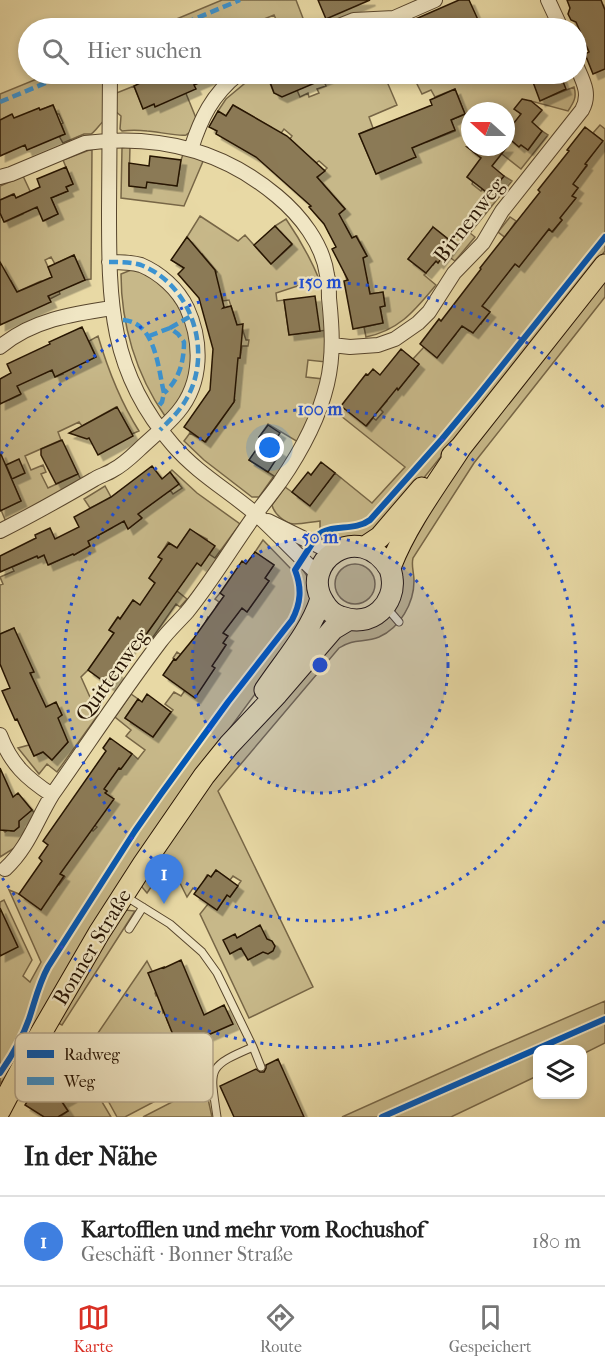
<!DOCTYPE html>
<html lang="de">
<meta charset="utf-8">
<style>
:root{--surface:#fff;--page:#f6f6f6;--text:#222;--muted:#767676;--line:#e0e0e0;--accent:#d93025}
body{margin:0;font-family:"IM FELL French Canon",serif;background:var(--page);color:var(--text)}
.controls{position:absolute;right:18px;bottom:18px;display:grid;overflow:hidden;border-radius:12px;box-shadow:0 3px 9px #0003}
.controls button{width:54px;height:54px;display:grid;place-items:center;padding:0;border:0;border-bottom:2px solid var(--line);background:var(--surface);color:var(--text);font:30px sans-serif}
.compass{position:absolute;left:461px;top:102px;width:54px;height:54px;border-radius:50%;background:var(--surface);box-shadow:0 3px 9px #0003;rotate:291deg}
.you{position:absolute;left:270px;top:448px;width:21px;height:21px;margin:-15px;border:4px solid #fff;border-radius:50%;background:#1a73e8;box-shadow:0 0 0 9px #1a73e833}
.badge{display:grid;place-items:center;width:39px;height:39px;border-radius:50%;background:var(--accent);color:#fff;font-size:20px;font-weight:700}
.pin{position:absolute;translate:-50% -50px;filter:drop-shadow(0 2px 3px #0008)}
.pin::after{content:'';position:absolute;top:32px;width:21px;height:18px;background:inherit;clip-path:polygon(0 0,100% 0,50% 100%)}
.list{margin:0;padding:0;list-style:none}
h2{display:flex;justify-content:space-between;align-items:center;height:78px;margin:0;padding:0 24px;font-size:26px}
h2 small{font-size:20px;font-weight:400;color:var(--muted)}
.list li{display:grid;grid-template-columns:39px 1fr auto;gap:18px;align-items:center;box-sizing:border-box;height:90px;padding:0 24px;border-top:2px solid var(--line)}
.list b{display:block;font-size:22px;white-space:nowrap}
.list p{margin:0;font-size:20px;white-space:nowrap;color:var(--muted)}
.list em{font-size:20px;font-style:normal;color:var(--muted)}
.icon{flex:none;width:33px;height:33px;fill:none;stroke:currentColor;stroke-width:2;stroke-linecap:round;stroke-linejoin:round}
.map{position:relative;flex:none;width:605px;height:1117px;overflow:hidden}
.search{position:absolute;background:var(--surface);box-shadow:0 3px 9px #0003;left:18px;right:18px;top:18px;height:66px;display:flex;align-items:center;gap:15px;box-sizing:border-box;padding:0 21px;border-radius:33px;color:var(--muted);font-size:22px}
.sheet{height:168px;background:var(--surface)}
nav{display:flex;justify-content:space-around;align-items:center;box-sizing:border-box;height:84px;border-top:2px solid var(--line);background:var(--surface);font-size:16px;color:var(--muted)}
nav a{display:grid;justify-items:center;gap:3px}
nav .on{color:var(--accent)}
.map>svg:first-child{display:block}
</style>
<div class="map">
<svg width="605" height="1117" viewBox="0 0 605 1117">
<defs>
<filter id="shadow"><feDropShadow dx="5.5" dy="5.5" stdDeviation="0" flood-color="#0004"/></filter>
</defs>
<rect width="100%" height="100%" fill="#e8d9a5"/>
<filter id="stains"><feTurbulence type="fractalNoise" baseFrequency=".00333" numOctaves="4"/><feColorMatrix values="0 0 0 0 .2 0 0 0 0 .09 0 0 0 0 .02 0 0 0 .5 -.17"/></filter>
<radialGradient id="worn" r=".72"><stop offset=".6" stop-color="#630" stop-opacity="0"/><stop offset="1" stop-color="#630" stop-opacity=".3"/></radialGradient>
<path fill="#c7b889" stroke="#776646" stroke-width="1.5" d="M 222,0 L 296,0 L 306,26 L 300,28 L 280,28 L 274,15 L 247,26 L 247,28 L 245,28 L 242,24 L 231,28 L 155,28 Z
M 49,74 L 106,74 L 106,119 C 100,123 97,130 91,134 L 84,134 L 63,143 L 59,136 L 65,134 L 61,124 L 63,123 L 59,114 L 57,114 L 53,105 L 40,110 L 39,108 L 15,121 L 12,115 L 4,118 L 0,129 L 0,94 Z
M 165,74 L 178,74 L 196,118 C 194,124 193,132 186,135 C 181,137 154,131 147,131 C 138,130 130,130 122,131 L 120,129 L 121,116 L 114,110 L 114,94 L 134,86 L 143,108 L 154,104 L 155,106 L 175,95 Z
M 256,74 L 266,74 L 274,93 L 297,90 L 300,97 L 308,93 L 309,97 L 319,93 L 317,89 L 326,86 L 321,74 L 340,74 L 344,82 L 353,79 L 351,74 L 391,74 L 388,84 L 397,105 L 369,117 L 373,128 L 359,134 L 376,174 L 390,168 L 408,139 L 427,142 L 455,131 L 451,120 L 465,114 L 455,89 L 435,97 L 431,90 L 422,94 L 412,74 L 530,74 L 541,100 L 574,87 C 577,97 574,102 568,111 L 531,101 L 515,109 L 521,114 L 521,145 L 528,150 L 542,131 L 548,135 L 521,169 L 493,147 L 506,147 L 506,111 L 470,111 L 470,147 L 474,152 L 481,158 L 467,177 L 473,182 L 472,184 L 481,191 L 482,189 L 489,194 L 504,176 L 512,181 L 470,233 L 475,237 L 455,261 L 445,254 L 453,243 L 433,227 L 436,261 L 433,265 L 415,251 L 408,259 L 426,273 L 424,275 L 436,285 C 415,310 400,330 366,337 L 364,327 L 383,323 L 380,307 L 385,306 L 383,292 L 370,294 L 366,275 L 347,280 L 343,269 L 367,256 L 357,236 L 352,238 L 345,225 L 329,233 L 326,226 L 345,209 L 317,178 L 327,168 L 319,161 L 316,163 L 290,139 L 292,136 L 284,129 L 276,140 L 271,127 L 233,105 L 226,116 L 218,111 L 226,99 Z
M 600,125 L 605,129 L 605,251 L 407,499 L 373,535 L 341,541 L 330,541 L 320,538 L 320,521 C 312,522 302,524 294,524 C 285,523 274,514 272,505 L 285,487 L 310,505 L 335,473 L 372,503 L 405,467 L 336,412 L 341,406 L 367,426 L 373,418 L 376,420 L 383,412 L 380,409 L 387,401 L 368,385 L 384,379 L 398,389 L 419,364 L 413,359 L 424,347 L 437,357 L 456,334 L 455,320 L 469,331 L 477,321 L 481,324 L 490,312 L 482,306 L 515,264 L 519,267 L 528,255 L 498,232 L 510,217 L 516,221 L 510,230 L 533,249 L 549,229 L 553,232 L 562,220 L 544,205 L 571,204 L 575,199 L 572,196 L 578,188 L 572,184 L 587,166 L 585,164 L 602,141 L 593,133 Z
M 130,146 L 129,185 L 147,182 L 177,186 L 181,160 L 184,152 L 204,159 L 184,206 L 121,198 L 122,148 Z
M 92,149 L 91,279 L 85,280 L 74,255 L 55,264 L 51,257 L 45,260 L 60,294 L 50,299 L 41,281 L 17,292 L 11,281 L 3,285 L 0,294 L 0,213 L 5,222 L 23,214 L 23,195 L 16,198 L 13,194 L 0,200 L 0,186 L 23,176 L 44,221 L 58,214 L 51,198 L 67,191 L 66,187 L 73,184 L 63,160 Z
M 200,216 L 238,241 L 245,235 L 271,264 L 292,245 L 275,226 L 286,219 C 299,238 310,257 319,279 L 276,293 L 277,301 L 284,300 L 289,335 L 327,330 L 326,362 L 308,360 L 306,377 L 323,379 L 318,398 L 298,442 L 268,424 L 259,437 L 263,440 L 249,460 L 274,476 L 259,497 L 252,497 L 204,460 L 184,441 L 190,433 L 206,442 L 235,400 L 214,392 L 238,358 L 240,358 L 242,346 L 248,346 L 249,340 L 246,340 L 241,325 L 237,325 L 229,300 L 223,301 L 221,294 L 209,298 L 208,280 L 217,272 L 202,254 L 199,256 L 182,245 Z
M 131,270 L 138,270 L 150,275 L 171,294 L 185,315 L 193,356 L 186,389 L 169,414 L 165,416 C 136,375 121,324 121,274 Z
M 605,280 L 605,297 L 474,463 L 413,558 C 411,566 414,572 414,581 C 414,603 400,628 379,637 C 364,643 354,638 339,648 L 218,791 L 313,987 L 249,1018 L 200,914 L 208,904 L 217,910 L 227,895 L 230,897 L 241,881 L 233,876 L 230,880 L 216,870 L 211,877 L 207,875 L 198,892 L 193,888 L 187,897 L 169,861 L 147,893 L 142,887 L 143,880 L 215,777 L 240,746 L 344,631 L 366,628 L 399,566 L 403,550 L 467,454 Z
M 98,336 C 108,370 120,401 139,431 L 132,434 L 116,407 L 82,426 L 79,422 L 58,432 L 61,440 L 25,456 L 31,470 L 43,465 L 46,472 L 41,474 L 48,488 L 78,474 L 82,482 L 6,522 L 1,510 L 21,501 L 9,474 L 0,477 L 0,388 L 9,400 L 20,395 L 17,386 L 47,359 L 55,377 L 63,374 L 61,369 L 83,358 L 86,362 L 96,357 L 89,341 Z
M 172,470 L 197,493 L 240,524 L 215,558 L 209,554 L 207,539 L 190,530 L 177,548 L 168,542 L 159,557 L 168,564 L 155,569 L 149,578 L 155,583 L 153,587 L 177,591 L 187,599 L 180,607 L 176,604 L 151,640 L 145,636 L 158,618 L 133,600 L 120,619 L 117,618 L 109,630 L 114,633 L 88,670 L 81,677 L 98,715 L 57,772 L 47,764 L 39,774 L 18,748 L 29,745 L 34,756 L 43,752 L 52,760 L 68,742 L 51,720 L 62,715 L 59,709 L 40,717 L 38,691 L 28,667 L 14,628 L 0,634 L 0,585 L 3,584 L 0,577 L 14,571 L 12,567 L 37,556 L 38,558 L 44,555 L 49,565 L 73,553 L 74,555 L 90,546 L 88,541 L 112,528 L 99,504 L 90,508 L 84,499 L 105,486 L 128,528 L 141,519 L 138,514 L 170,490 L 173,494 L 182,488 L 170,472 Z
M 263,540 L 292,570 L 301,567 L 307,576 L 310,584 L 312,601 L 292,644 L 168,812 L 13,1067 L 0,1084 L 0,902 L 4,900 L 32,960 L 23,976 L 30,982 L 41,962 L 9,890 L 19,894 L 40,909 L 58,885 L 59,885 L 65,877 L 56,871 L 71,815 L 93,831 L 97,827 L 93,824 L 113,799 L 105,793 L 107,791 L 100,786 L 130,752 L 138,759 L 145,750 L 126,736 L 131,730 L 115,717 L 131,694 L 138,699 L 125,718 L 153,737 L 173,710 L 165,704 L 174,692 L 181,696 L 196,675 L 173,658 L 177,652 L 203,670 L 217,659 L 226,645 L 223,643 L 227,636 L 206,621 L 208,617 L 226,629 L 233,619 L 216,607 L 219,602 L 215,599 L 220,593 L 247,612 L 269,581 L 265,578 L 274,565 L 255,552 Z
M335 584a20 20 0 1 1 40 0a20 20 0 1 1-40 0Z
M 32,810 L 36,815 L 16,847 L 0,857 L 0,827 L 5,832 L 9,829 L 11,831 L 14,831 L 19,827 L 17,822 Z
M 125,910 L 135,911 L 62,1025 L 56,1022 Z
M 147,961 L 152,971 L 148,973 L 158,991 L 155,993 L 156,996 L 161,995 L 165,1007 L 162,1008 L 163,1013 L 168,1011 L 167,1020 L 178,1047 L 175,1049 L 190,1083 L 125,1117 L 117,1117 L 83,1055 Z
M 605,1001 L 605,1043 L 583,1054 L 582,1050 L 538,1050 L 537,1076 L 451,1117 L 342,1117 L 489,1051 Z
M 92,1085 L 111,1117 L 60,1117 L 68,1111 L 63,1103 Z
M 205,1085 L 212,1117 L 143,1117 Z"/>
<path fill="#8b7a57" stroke="#271403" stroke-width="1.5" filter="url(#shadow)" d="M 318,0 L 370,0 L 326,19 Z
M 459,0 L 469,0 L 479,22 L 465,28 L 395,28 Z
M 567,0 L 601,0 L 605,10 L 605,69 L 593,74 L 585,54 L 589,52 L 576,22 L 571,20 L 568,14 L 570,8 Z
M 153,74 L 220,74 L 194,85 L 196,89 L 155,107 L 154,104 L 143,109 L 134,86 L 142,82 L 141,79 Z
M 291,74 L 336,74 L 282,97 L 274,93 L 270,82 Z
M 530,74 L 560,74 L 566,89 L 540,101 Z
M 455,89 L 465,114 L 451,120 L 455,130 L 412,148 L 416,157 L 376,174 L 359,134 L 432,105 L 430,100 Z
M 522,99 L 531,101 L 542,110 L 532,122 L 542,131 L 528,150 L 521,145 L 519,147 L 506,136 L 506,133 L 521,114 L 514,109 Z
M 53,105 L 65,134 L 27,150 L 25,145 L 0,156 L 0,120 L 12,114 L 14,118 L 39,108 L 40,110 Z
M 233,105 L 287,136 L 325,171 L 317,177 L 345,209 L 339,214 L 352,238 L 356,236 L 367,256 L 363,258 L 370,294 L 383,292 L 385,306 L 380,307 L 383,323 L 353,329 L 344,281 L 348,280 L 332,249 L 336,247 L 324,224 L 309,207 L 311,206 L 256,157 L 216,134 L 217,131 L 209,127 L 218,111 L 226,116 Z
M 585,127 L 603,141 L 585,164 L 587,165 L 573,184 L 578,188 L 572,196 L 576,198 L 560,218 L 562,220 L 552,232 L 549,229 L 519,267 L 515,264 L 482,306 L 490,312 L 473,333 L 462,326 L 437,358 L 420,344 L 439,319 L 441,321 L 481,269 L 480,268 L 540,192 L 538,190 L 569,151 L 567,150 Z
M 467,147 L 507,147 L 492,166 L 504,176 L 489,194 L 467,177 L 481,158 Z
M 150,156 L 181,160 L 177,186 L 147,182 L 146,188 L 129,186 L 129,163 L 149,166 Z
M 66,167 L 73,184 L 66,187 L 68,191 L 51,198 L 58,214 L 43,221 L 37,207 L 4,222 L 0,213 L 0,200 L 14,194 L 16,198 L 40,187 L 37,179 Z
M 275,226 L 292,244 L 271,264 L 254,245 Z
M 433,227 L 453,243 L 438,263 L 436,261 L 426,273 L 408,259 Z
M 187,237 L 215,270 L 224,307 L 223,308 L 231,306 L 237,325 L 243,324 L 240,358 L 238,358 L 234,402 L 205,442 L 184,427 L 210,390 L 213,349 L 199,298 L 178,274 L 184,268 L 171,260 Z
M 74,255 L 85,280 L 48,296 L 51,302 L 0,325 L 0,262 L 17,292 L 52,277 L 48,267 Z
M 315,296 L 320,331 L 289,335 L 284,300 Z
M 82,327 L 96,357 L 55,377 L 52,370 L 17,386 L 21,394 L 0,404 L 0,379 L 11,373 L 7,364 L 50,344 L 49,342 Z
M 401,349 L 419,364 L 398,390 L 397,388 L 366,426 L 341,406 L 366,374 L 368,375 L 373,369 L 380,375 Z
M 117,407 L 133,436 L 98,455 L 89,438 L 87,439 L 69,433 Z
M 268,425 L 280,433 L 271,446 L 259,437 Z
M 62,440 L 78,474 L 56,484 L 41,455 L 41,449 Z
M 263,440 L 281,452 L 268,472 L 249,460 Z
M 0,452 L 21,501 L 0,511 Z
M 19,459 L 25,473 L 12,479 L 6,465 Z
M 321,462 L 335,473 L 310,506 L 292,492 L 308,472 L 311,475 Z
M 152,466 L 162,479 L 170,472 L 179,484 L 138,514 L 142,518 L 128,529 L 124,521 L 88,541 L 90,546 L 74,555 L 73,554 L 48,565 L 44,555 L 38,558 L 37,556 L 0,572 L 0,556 L 36,538 L 35,535 L 50,528 L 55,539 L 79,527 L 74,517 L 111,497 Z
M 190,529 L 215,546 L 201,566 L 197,563 L 145,636 L 141,633 L 128,650 L 114,670 L 118,673 L 110,686 L 88,670 L 114,633 L 109,630 L 118,617 L 120,619 L 133,600 L 140,605 L 155,583 L 149,578 L 162,559 L 158,557 L 169,543 L 177,548 Z
M 255,552 L 274,565 L 265,578 L 269,581 L 247,612 L 242,608 L 223,633 L 228,636 L 223,643 L 226,645 L 212,666 L 215,668 L 195,698 L 163,675 L 174,659 L 176,660 L 194,638 L 224,596 L 220,593 L 242,561 L 246,564 Z
M 14,628 L 34,672 L 30,673 L 46,707 L 56,702 L 62,715 L 58,718 L 68,742 L 52,760 L 43,752 L 34,756 L 17,719 L 15,720 L 2,691 L 10,688 L 0,664 L 0,634 Z
M 147,694 L 171,712 L 153,737 L 125,718 L 138,699 L 142,702 Z
M 110,738 L 132,754 L 121,769 L 119,768 L 104,789 L 107,791 L 105,793 L 114,799 L 60,874 L 64,876 L 41,910 L 19,894 L 42,861 L 39,858 L 48,845 L 43,841 L 106,751 L 103,748 Z
M 0,768 L 13,797 L 18,793 L 32,810 L 19,821 L 19,827 L 14,831 L 0,830 Z
M 216,870 L 238,886 L 230,897 L 227,895 L 217,910 L 194,894 L 208,875 L 211,877 Z
M 0,908 L 18,947 L 0,956 Z
M 260,925 L 267,939 L 272,941 L 275,946 L 273,951 L 268,954 L 263,952 L 248,960 L 241,948 L 230,954 L 223,940 L 235,934 L 237,938 Z
M 181,960 L 204,1015 L 224,1005 L 233,1024 L 183,1046 L 182,1045 L 178,1047 L 148,973 L 164,967 L 164,968 Z
M 57,1054 L 74,1066 L 63,1084 L 71,1097 L 62,1102 L 68,1111 L 58,1117 L 44,1117 L 25,1105 Z
M 278,1059 L 304,1117 L 234,1117 L 220,1086 L 256,1069 L 260,1072 L 264,1072 L 266,1068 L 266,1065 Z"/>
<g fill="none" stroke-linecap="round" stroke-linejoin="round">
<g stroke="#57452c" stroke-width="9">
<path id="service" d="M 387,608 L 399,622
M 125,896 L 170,924 L 202,952 L 217,973 L 253,1047 L 261,1067
M 129,929 L 143,907
M 217,1117 C 210,1068 206,1067 253,1047
M 382,1117 L 605,1019"/>
</g>
<g stroke="#57452c" stroke-width="16">
<path id="minor" d="M 548,0 L 561,28
M 334,28 L 354,20 L 394,18 L 435,0
M 110,74 C 110,119 109,165 109,210 C 109,302 109,372 173,445 C 197,473 229,491 257,515 C 278,534 298,556 319,575
M 191,149 C 201,118 212,95 238,74
M 0,177 L 11,174 L 85,143 C 156,134 221,149 277,196 C 300,215 323,244 327,275 C 329,282 329,290 329,298 C 332,327 334,355 327,384 C 319,418 300,453 280,482 C 272,493 263,504 255,515 C 232,547 212,581 187,612 C 178,622 168,631 160,642 C 122,692 88,744 52,795 C 26,778 11,764 0,735
M 332,345 L 350,347 L 378,345 L 395,339 L 418,323 L 429,312 L 454,273 L 483,243 L 502,211 L 582,110 C 591,94 583,81 576,65
M 0,347 C 32,320 72,314 112,308
M 268,521 L 333,553
M 0,531 C 32,515 62,498 93,480 C 99,476 107,474 113,470 C 125,464 135,453 145,444 C 156,434 168,424 178,412 C 203,382 202,341 187,308 C 178,289 160,273 141,265 C 131,262 119,262 109,262
M 5,869 C 28,848 36,821 52,795"/>
</g>
<g stroke="#271403" stroke-width="23">
<path id="primary" d="M 452,456 L 461,447 L 605,265
M 365,547 L 380,537 L 422,488
M 390,569 C 359,518 297,563 324,603 C 328,610 334,615 341,617 C 355,622 369,621 380,611 C 389,603 394,590 392,578 C 392,573 389,571 391,565 C 407,524 437,484 461,447
M 265,690 C 285,660 310,633 321,599
M 0,1110 L 33,1047 L 99,933 L 144,863 L 204,776 L 229,745 L 277,694 L 333,629 L 348,620"/>
</g>
<use href="#service" stroke="#f0e6c4" stroke-width="7"/>
<use href="#minor" stroke="#f0e6c4" stroke-width="14"/>
<use href="#primary" stroke="#e8d9a5" stroke-width="21"/>
<path stroke="#3b93d1" stroke-width="4.5" stroke-dasharray="9 4.5" stroke-linecap="butt" d="M 173,28 L 240,0
M 0,102 L 67,74
M 109,262 C 120,262 131,262 141,265 C 192,285 213,352 187,398 C 180,411 170,420 160,430
M 123,320 C 156,322 158,369 164,393 L 162,402 L 157,408
M 170,328 L 191,316
M 149,336 L 170,328 L 178,334 L 184,342 C 184,362 179,380 164,393"/>
<g stroke="#f0e6c4" stroke-width="10">
<path id="cycleway" d="M 0,1073 C 12,1056 22,1039 29,1019 C 35,1001 39,983 48,967 L 135,831 L 161,794 L 228,702 L 292,620 C 301,603 302,588 295,570 L 317,536 C 330,523 354,532 370,520 L 442,439 L 477,397 L 605,237
M 382,1117 L 605,1019"/>
</g>
<use href="#cycleway" stroke="#0057b8" stroke-width="6"/>
</g>
<circle cx="320" cy="665" r="128" fill="#1d4ed8" fill-opacity=".12"/>
<g fill="none" stroke="#1d4ed8" stroke-width="3" stroke-dasharray="3 6">
<circle cx="320" cy="665" r="128"/>
<circle cx="320" cy="665" r="256"/>
<path d="M605 921A383 383 0 0 1 1 876M1 454A383 383 0 0 1 605 409"/>
</g>
<g text-anchor="middle" dominant-baseline="central" stroke-width="4.5" stroke-linejoin="round" paint-order="stroke">
<g font-size="21" fill="#271403" stroke="#f0e6c4">
<text transform="translate(469 220) rotate(-52)">Birnenweg</text>
<text transform="translate(112 675) rotate(-54)">Quittenweg</text>
<text transform="translate(92 947) rotate(-59)">Bonner Straße</text>
</g>
</g>
<rect x="15" y="1033" width="198" height="69" rx="9" fill="#f0e6c4" stroke="#b4a78a" stroke-width="1.5"/>
<rect x="27" y="1050" width="27" height="8" fill="#0057b8"/>
<rect x="27" y="1077" width="27" height="8" fill="#3b93d1"/>
<g font-size="16" fill="#271403">
<text x="64" y="1060">Radweg</text>
<text x="64" y="1087">Weg</text>
</g>
<circle cx="320" cy="665" r="9" fill="#1d4ed8" stroke="#f0e6c4" stroke-width="3"/>
<g font-size="18" text-anchor="middle" font-weight="bold" fill="#1d4ed8" stroke="#f0e6c4" stroke-width="4.5" stroke-linejoin="round" paint-order="stroke">
<text x="320" y="288">150 m</text>
<text x="320" y="415">100 m</text>
<text x="320" y="543">50 m</text>
</g>
<rect width="100%" height="100%" filter="url(#stains)"/>
<rect width="100%" height="100%" fill="url(#worn)"/>
</svg>
<div class="controls">
<button><svg class="icon" aria-label="layers" viewBox="0 0 24 24"><path d="M12 4l9 5-9 5-9-5zM3 14l9 5 9-5"/></svg></button>
</div>
<svg class="compass" viewBox="-18 -18 36 36"><path d="M0-13l5 13h-10z" fill="#e53935"/><path d="M0 13l5-13h-10z" fill="#767676"/></svg>
<div class="you"></div>
<div class="pin badge" style="left:164px;top:904px;background:#3f7fe0">1</div>
<div class="search"><svg class="icon" aria-label="search" viewBox="0 0 24 24"><circle cx="10" cy="10" r="6"/><path d="M15 15l6 6"/></svg>Hier suchen</div>
</div>
<section class="sheet">
<h2>In der Nähe<small></small></h2>
<ul class="list">
<li><span class="badge" style="background:#3f7fe0">1</span><div><b>Kartofflen und mehr vom Rochushof</b><p>Geschäft · Bonner Straße</p></div><em>180 m</em></li>
</ul>
</section>
<nav>
<a class="on"><svg class="icon" aria-label="map" viewBox="0 0 24 24"><path d="M3 6l6-2 6 2 6-2v14l-6 2-6-2-6 2zM9 4v14M15 6v14"/></svg>Karte</a>
<a><svg class="icon" aria-label="directions" viewBox="0 0 24 24"><path d="M12 3l9 9-9 9-9-9zM9 14v-3h6M13 9l2 2-2 2"/></svg>Route</a>
<a><svg class="icon" aria-label="saved" viewBox="0 0 24 24"><path d="M7 4h10v16l-5-4-5 4z"/></svg>Gespeichert</a>
</nav>
